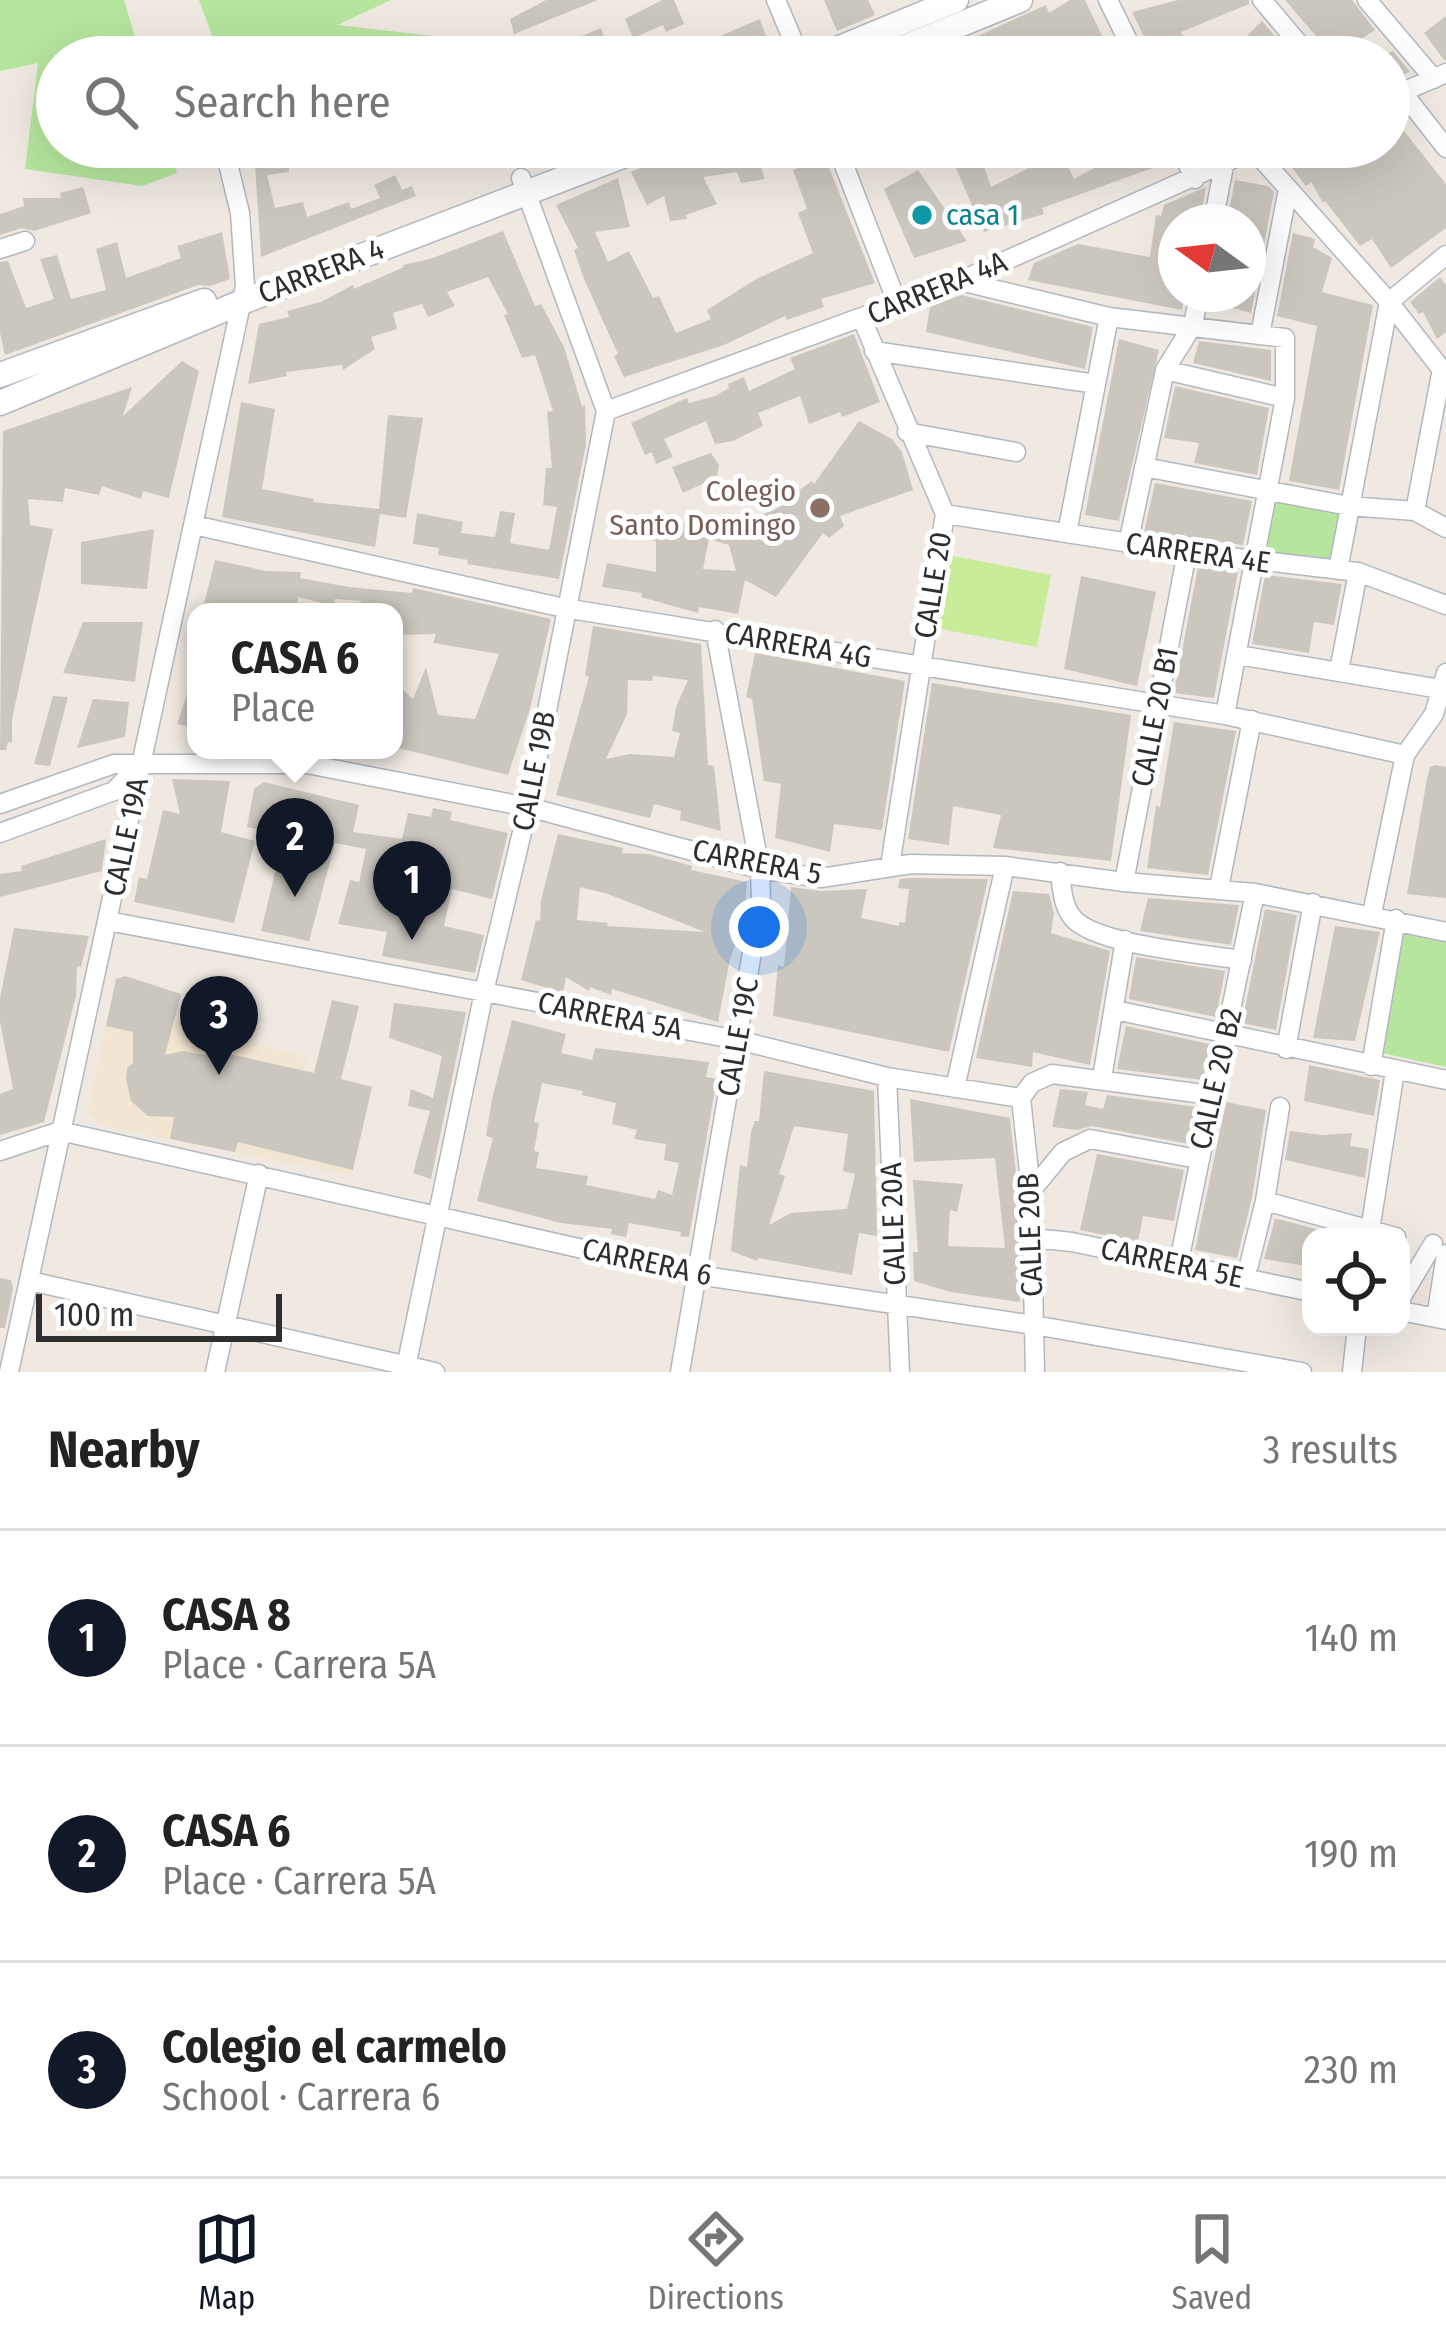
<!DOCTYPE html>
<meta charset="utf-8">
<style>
:root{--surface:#fff;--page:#f6f6f6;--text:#222;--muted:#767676;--line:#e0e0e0;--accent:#111827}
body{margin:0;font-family:"Fira Sans Condensed",sans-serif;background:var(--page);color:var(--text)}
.controls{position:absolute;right:36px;bottom:36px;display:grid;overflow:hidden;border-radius:24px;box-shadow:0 12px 48px #0002}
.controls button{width:108px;height:108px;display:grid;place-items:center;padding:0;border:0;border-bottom:3px solid var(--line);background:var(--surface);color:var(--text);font:60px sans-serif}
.compass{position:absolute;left:1158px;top:204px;width:108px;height:108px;border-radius:50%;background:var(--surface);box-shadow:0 12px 48px #0002;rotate:285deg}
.scale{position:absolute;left:36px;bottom:30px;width:246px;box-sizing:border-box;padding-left:12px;border:6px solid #2e2e2e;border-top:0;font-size:33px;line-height:42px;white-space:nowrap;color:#2e2e2e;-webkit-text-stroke:9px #fff;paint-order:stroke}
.you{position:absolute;left:759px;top:927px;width:42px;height:42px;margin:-30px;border:9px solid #fff;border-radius:50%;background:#1a73e8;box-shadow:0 0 0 18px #1a73e833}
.badge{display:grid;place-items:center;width:78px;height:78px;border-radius:50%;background:var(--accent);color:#fff;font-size:39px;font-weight:700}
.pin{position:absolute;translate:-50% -99px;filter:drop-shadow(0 3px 6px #0008)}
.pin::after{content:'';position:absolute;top:63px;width:42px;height:36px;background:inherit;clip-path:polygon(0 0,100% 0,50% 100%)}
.popup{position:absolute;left:187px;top:603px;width:216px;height:156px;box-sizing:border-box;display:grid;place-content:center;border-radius:24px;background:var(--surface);filter:drop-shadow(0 3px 9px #0005);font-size:39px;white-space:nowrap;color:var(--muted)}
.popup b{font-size:45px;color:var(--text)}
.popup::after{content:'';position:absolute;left:50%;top:100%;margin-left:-24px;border:24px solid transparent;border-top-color:var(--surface)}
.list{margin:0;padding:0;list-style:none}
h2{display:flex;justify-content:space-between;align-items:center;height:156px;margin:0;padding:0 48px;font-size:51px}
h2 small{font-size:39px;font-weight:400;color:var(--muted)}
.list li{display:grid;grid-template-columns:78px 1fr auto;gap:36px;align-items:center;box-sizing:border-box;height:216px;padding:0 48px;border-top:3px solid var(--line)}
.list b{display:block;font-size:45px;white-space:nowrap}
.list p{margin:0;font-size:39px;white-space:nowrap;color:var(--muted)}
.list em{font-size:39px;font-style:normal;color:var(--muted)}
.icon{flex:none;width:66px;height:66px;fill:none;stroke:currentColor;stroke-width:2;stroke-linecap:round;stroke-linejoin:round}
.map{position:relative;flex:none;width:1446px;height:1372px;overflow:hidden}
.search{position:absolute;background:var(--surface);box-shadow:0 12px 48px #0002;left:36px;right:36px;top:36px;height:132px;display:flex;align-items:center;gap:30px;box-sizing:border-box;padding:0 42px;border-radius:66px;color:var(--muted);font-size:45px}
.sheet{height:804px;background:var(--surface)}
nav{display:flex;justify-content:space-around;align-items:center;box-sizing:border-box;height:168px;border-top:3px solid var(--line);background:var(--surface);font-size:33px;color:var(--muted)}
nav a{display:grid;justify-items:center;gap:6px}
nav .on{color:var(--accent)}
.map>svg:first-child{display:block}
</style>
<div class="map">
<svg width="1446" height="1372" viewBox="0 0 1446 1372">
<rect width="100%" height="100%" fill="#efe9e1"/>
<path fill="#f0e6d1" d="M 125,976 L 181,994 L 176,1019 L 307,1058 L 304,1069 L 314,1072 L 332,1000 L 359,1006 L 341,1079 L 372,1087 L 352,1176 L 104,1126 L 88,1112 L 116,979 Z"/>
<path fill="#b6e59e" d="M 0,0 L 124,0 L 141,57 L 57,57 L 57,147 L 169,147 L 177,173 L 142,186 L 25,169 L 38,63 L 0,71 Z
M 199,0 L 391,0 L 337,25 L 495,43 L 485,57 L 220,57 Z
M 1273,496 L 1344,509 L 1333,561 L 1263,552 Z
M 1399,927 L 1446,938 L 1446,1067 L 1382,1053 Z"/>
<path fill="#c9ec9a" d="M 948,555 L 1051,575 L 1037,647 L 934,628 Z"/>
<path fill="#cbc7bf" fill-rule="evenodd" d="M 546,0 L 598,0 L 514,34 L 510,19 Z
M 662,0 L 674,0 L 684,24 L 666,32 L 663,25 L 633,38 L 625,19 Z
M 824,0 L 868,0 L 875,15 L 837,31 Z
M 1070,0 L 1085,0 L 1112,57 L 1075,57 L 1069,40 L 1049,55 L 1042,39 L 1010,57 L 931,57 L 1046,5 L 1049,13 Z
M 1178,0 L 1249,0 L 1249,4 L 1181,32 L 1191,57 L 1154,57 L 1132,12 Z
M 1285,0 L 1352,0 L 1375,30 L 1334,57 Z
M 1446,16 L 1446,60 L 1444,60 L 1424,33 Z
M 760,19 L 772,54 L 764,57 L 671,57 Z
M 1262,21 L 1292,57 L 1228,57 L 1249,48 L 1243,40 Z
M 601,28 L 610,54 L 602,57 L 531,57 Z
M 1393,51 L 1410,72 L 1389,80 L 1389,57 L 1384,55 Z
M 1389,112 L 1446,184 L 1446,228 L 1391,268 L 1372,239 L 1360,246 L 1325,201 L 1323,203 L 1311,182 L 1306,186 L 1287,161 L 1315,147 L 1389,147 Z
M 254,147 L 288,147 L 289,172 L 267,175 L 275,208 L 303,202 L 307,217 L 349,202 L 351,209 L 380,198 L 374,185 L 395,175 L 402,190 L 412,186 L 416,196 L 261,257 Z
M 691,147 L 754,147 L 765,179 L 741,183 L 737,172 L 703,177 L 717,204 L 686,215 L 687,219 L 670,221 L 664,196 L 647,205 L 631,172 Z
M 797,147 L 821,147 L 875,283 L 821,299 L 824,307 L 787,320 L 785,316 L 724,345 L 624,377 L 614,356 L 618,354 L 584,279 L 574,250 L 578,248 L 556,205 L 618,178 L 630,227 L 595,232 L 608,262 L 629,251 L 653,298 L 659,296 L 676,333 L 711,319 L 707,310 L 758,278 L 813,253 L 798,213 L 807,209 L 793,170 L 804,165 Z
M 869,147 L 922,147 L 877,166 Z
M 959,147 L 977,147 L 991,187 L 1043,161 L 1039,147 L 1059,147 L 1074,179 L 1107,161 L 1101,147 L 1152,147 L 1161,165 L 1042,208 L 1044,214 L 984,232 L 949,153 Z
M 918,170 L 967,241 L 914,258 L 884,189 Z
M 1235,180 L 1268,186 L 1274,192 L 1251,313 L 1211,302 L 1212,294 L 1248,294 L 1248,222 L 1227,222 Z
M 83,187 L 91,213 L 34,231 L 22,228 L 0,235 L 0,214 L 24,206 L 23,198 L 61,198 L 60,193 Z
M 1206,187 L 1200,222 L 1176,222 L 1176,294 L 1185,294 L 1182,310 L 1028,280 L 1034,263 L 1078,244 L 1150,257 L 1156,215 L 1161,216 L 1164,205 Z
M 503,231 L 535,306 L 541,304 L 564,347 L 582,406 L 585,405 L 586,445 L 559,579 L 467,564 L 468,560 L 438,555 L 439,548 L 413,544 L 417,513 L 463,522 L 461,533 L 495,537 L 500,511 L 515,513 L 510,543 L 549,550 L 557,507 L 543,505 L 546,468 L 552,468 L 547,412 L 553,411 L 535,355 L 522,358 L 504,315 L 508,314 L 488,277 L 447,292 L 455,306 L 428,317 L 422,304 L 393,313 L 397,329 L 371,337 L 375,349 L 343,370 L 342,365 L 286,372 L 287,376 L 248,384 L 259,324 L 289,317 L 287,311 L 321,302 L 353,285 L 354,289 L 404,267 L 403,265 L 430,259 Z
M 222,232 L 230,279 L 210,286 L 198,285 L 5,355 L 0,333 L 0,262 L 8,261 L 26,308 L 54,299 L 40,259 L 57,255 L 71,299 L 106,290 L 96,249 L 117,242 L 126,278 L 181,258 L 177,246 Z
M 1293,233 L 1315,239 L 1313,247 L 1332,258 L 1322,292 L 1373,305 L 1339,490 L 1289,481 L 1317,326 L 1277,316 Z
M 1440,277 L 1446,285 L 1446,332 L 1437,339 L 1423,312 L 1419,314 L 1410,302 Z
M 961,295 L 1093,327 L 1085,369 L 926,332 L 930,306 Z
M 854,334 L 880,402 L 842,417 L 840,412 L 809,424 L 800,396 L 758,413 L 763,426 L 733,441 L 715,444 L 706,421 L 664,439 L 673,457 L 656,464 L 652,452 L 645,455 L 631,423 L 687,398 L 689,403 L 715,396 L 729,388 L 728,384 L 744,377 L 749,391 L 795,369 L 790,358 Z
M 1119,339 L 1159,350 L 1119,521 L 1085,515 Z
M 1199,341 L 1271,350 L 1271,381 L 1193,363 Z
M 182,361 L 199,371 L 169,498 L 143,491 L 141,499 L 102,486 L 99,495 L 65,488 L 63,502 L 28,499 L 30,525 L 53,529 L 12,719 L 12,743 L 8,742 L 6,750 L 0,750 L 3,431 L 132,387 L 123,416 Z
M 1175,386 L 1269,408 L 1257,475 L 1194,463 L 1199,443 L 1164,438 Z
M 241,402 L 275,409 L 262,489 L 314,499 L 313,502 L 379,509 L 388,415 L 423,418 L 406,518 L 380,514 L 375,547 L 222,517 Z
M 859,421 L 892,439 L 902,452 L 913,490 L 840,516 L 844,526 L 829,538 L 823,533 L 776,597 L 745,580 L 738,614 L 699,607 L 698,613 L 641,597 L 642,593 L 602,587 L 607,563 L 656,572 L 656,541 L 651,540 L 657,517 L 697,526 L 695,520 L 711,524 L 714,537 L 797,499 L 796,492 L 812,481 L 814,484 ZM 709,539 L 729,545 L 736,571 L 703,569 Z
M 711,453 L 719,465 L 717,477 L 683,493 L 672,467 Z
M 1155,483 L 1252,501 L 1243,545 L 1144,532 Z
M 154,529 L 147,589 L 81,584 L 81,542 Z
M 215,560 L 266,571 L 301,572 L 300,578 L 349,587 L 412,593 L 413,588 L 551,619 L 530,709 L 508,775 L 394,747 L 394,681 L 413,699 L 426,667 L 438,715 L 475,719 L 499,654 L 433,643 L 436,634 L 394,635 L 394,612 L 360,612 L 361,601 L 335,599 L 334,606 L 298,597 L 297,612 L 202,612 Z
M 1198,567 L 1238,572 L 1214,698 L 1174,693 Z
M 1265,575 L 1342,584 L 1334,625 L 1314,622 L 1309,653 L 1252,644 Z
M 1081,576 L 1156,592 L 1137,686 L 1064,669 Z
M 83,622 L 143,622 L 135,682 L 63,673 Z
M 593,626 L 701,644 L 708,765 L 714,766 L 721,831 L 680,820 L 681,811 L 654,804 L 650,818 L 556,795 L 589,677 L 585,675 ZM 653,676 L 688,680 L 676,707 L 672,731 L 680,733 L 674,757 L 630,754 L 606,759 L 627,714 L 628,680 L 652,681 Z
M 755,653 L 905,681 L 882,830 L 834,824 L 830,852 L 775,838 L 781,784 L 764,781 L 752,699 L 746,697 Z
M 194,674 L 196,674 L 196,728 L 177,724 Z
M 932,683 L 1131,715 L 1111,861 L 993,848 L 1001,815 L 953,806 L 949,845 L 908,839 Z
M 53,696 L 68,697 L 50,766 L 34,764 Z
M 93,699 L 129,702 L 125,737 L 77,748 Z
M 1174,722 L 1236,731 L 1208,875 L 1147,868 L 1156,806 L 1160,807 Z
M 1435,765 L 1446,767 L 1446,898 L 1407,894 L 1427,779 L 1430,767 Z
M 172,779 L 230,781 L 221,832 L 255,841 L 234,923 L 134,902 L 139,877 L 147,879 L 163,810 L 180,814 Z
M 264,782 L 359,805 L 353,832 L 402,839 L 408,813 L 431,817 L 433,808 L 452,812 L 450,820 L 508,833 L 492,899 L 452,889 L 444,926 L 484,935 L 475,973 L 382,956 L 387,932 L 338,924 L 350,880 L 359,882 L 366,849 L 335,843 L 309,941 L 261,931 L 278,860 L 297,863 L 302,837 L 247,827 L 254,789 Z
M 558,834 L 623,848 L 622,853 L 649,854 L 692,866 L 691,870 L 747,882 L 744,921 L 730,959 L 718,1022 L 612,989 L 611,995 L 590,987 L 589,991 L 566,977 L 563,993 L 521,980 L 536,920 L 540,921 L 541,900 ZM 580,887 L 608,894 L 705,932 L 607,926 L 608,923 L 577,920 Z
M 106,839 L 102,871 L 0,897 L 0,874 L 22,871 L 21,866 Z
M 912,878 L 988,879 L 949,1052 L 773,1016 L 778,965 L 784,967 L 791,887 L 820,891 L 867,889 L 861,918 L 899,926 L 899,922 L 905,923 L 909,889 L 898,888 L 900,879 Z
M 1013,891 L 1049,894 L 1054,913 L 1051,933 L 1110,951 L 1090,1065 L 1033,1052 L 1032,1067 L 976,1058 Z
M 1148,898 L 1239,905 L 1231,945 L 1140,931 Z
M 1265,909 L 1297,915 L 1276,1030 L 1242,1023 Z
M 1335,926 L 1380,932 L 1355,1041 L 1313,1038 Z
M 14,928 L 89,936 L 81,967 L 77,966 L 76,996 L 44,1122 L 0,1135 L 0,1094 L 13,1089 L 0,1022 L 0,998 Z
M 1136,957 L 1225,971 L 1216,1017 L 1129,999 Z
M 125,976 L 181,994 L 165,1055 L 183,1051 L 205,1055 L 207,1049 L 314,1073 L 332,1000 L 359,1006 L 341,1079 L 372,1087 L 353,1170 L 238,1142 L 235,1152 L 170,1139 L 174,1117 L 148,1116 L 131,1101 L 126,1079 L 127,1068 L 133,1063 L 133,1032 L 106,1026 L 116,979 Z
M 394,1003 L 466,1012 L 431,1179 L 413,1173 L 430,1111 L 408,1106 L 411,1089 L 433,1098 L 442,1056 L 389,1038 Z
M 512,1020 L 566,1034 L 561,1053 L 592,1060 L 595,1048 L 709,1062 L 706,1077 L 717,1079 L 689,1237 L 680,1236 L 681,1232 L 629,1223 L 626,1237 L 611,1234 L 612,1229 L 561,1223 L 477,1201 L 493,1138 L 486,1136 L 492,1099 ZM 542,1083 L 583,1091 L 582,1095 L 616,1103 L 612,1124 L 637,1130 L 634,1139 L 666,1144 L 664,1160 L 679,1163 L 672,1195 L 658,1190 L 655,1199 L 586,1185 L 588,1176 L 536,1168 L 539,1152 L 534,1151 L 539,1123 L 534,1122 Z
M 1126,1026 L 1210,1044 L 1203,1080 L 1117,1069 Z
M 1309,1065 L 1380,1080 L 1374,1116 L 1304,1101 Z
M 764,1071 L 874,1091 L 877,1236 L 859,1233 L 852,1275 L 758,1258 L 757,1261 L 731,1251 L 740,1165 L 747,1167 L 751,1132 L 755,1121 L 759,1121 ZM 794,1126 L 848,1134 L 843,1171 L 855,1174 L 847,1209 L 791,1213 L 769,1225 L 785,1176 L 779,1174 Z
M 1060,1089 L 1088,1092 L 1085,1105 L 1103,1109 L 1107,1095 L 1197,1107 L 1189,1144 L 1092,1126 L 1077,1130 L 1052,1127 Z
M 910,1099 L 1010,1118 L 1018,1192 L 1020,1302 L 950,1292 L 914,1281 L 913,1252 L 918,1252 L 913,1180 L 963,1184 L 957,1212 L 950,1210 L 948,1246 L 1005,1248 L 995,1158 L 914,1162 Z
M 1226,1102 L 1266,1110 L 1252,1198 L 1237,1258 L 1195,1250 Z
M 1290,1131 L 1322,1135 L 1352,1133 L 1350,1146 L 1369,1149 L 1365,1178 L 1285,1160 Z
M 1097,1154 L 1184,1170 L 1174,1221 L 1143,1216 L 1138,1242 L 1080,1230 Z
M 1275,1219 L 1282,1220 L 1345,1237 L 1311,1237 L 1311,1267 L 1264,1259 Z
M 0,1278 L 11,1280 L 13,1289 L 5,1328 L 0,1328 Z"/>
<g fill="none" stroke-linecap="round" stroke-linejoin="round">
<g stroke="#b4b7c1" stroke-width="21">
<path id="minor" d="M 776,0 L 800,57
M 1108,0 L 1136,57
M 1262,0 L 1310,57
M 1367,0 L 1434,79
M 201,52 L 202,57
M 1403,93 L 1446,148
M 1389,98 L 1446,73
M 837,147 L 898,305
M 1179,147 L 1195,179
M 1253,149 L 1389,302 L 1446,375
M 1213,222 L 1224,166
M 0,249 L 25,241
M 960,281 L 1109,317 L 1285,338 L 1285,398 L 1225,715
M 862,319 L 945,514 L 890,866
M 1260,335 L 1288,189
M 874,351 L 1096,384
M 1165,370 L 1285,398
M 606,411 L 960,281 L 1260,147
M 907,432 L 1016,452
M 1144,467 L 1349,506 L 1415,511 L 1446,528
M 1415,511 L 1442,369
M 945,514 L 1187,552 L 1358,572 L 1446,605
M 194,525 L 564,608 L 1225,715 L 1405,755
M 1067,533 L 1109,317
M 1128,544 L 1165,370 L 1193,325 L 1199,294
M 1338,570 L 1389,302 L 1446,255
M 1238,655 L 1446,690
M 1339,671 L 1358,572
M 0,804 L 114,764 L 307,764 L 528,807 L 760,869 L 821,878 L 911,864 L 1005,866 L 1124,882 L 1255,893 L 1446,932
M 0,833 L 114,791 L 142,762
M 1060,872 C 1062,887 1062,904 1072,917 C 1093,945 1205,954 1242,960
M 1124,882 L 1187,552
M 1219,888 L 1252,720
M 1372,914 L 1405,755 L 1434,714 L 1446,673
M 108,921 L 738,1040 L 887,1077 L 1021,1098
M 1115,1010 L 1446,1080
M 1286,1049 L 1313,903
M 1371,1066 L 1396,919
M 887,1077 L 900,1372
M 1102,1078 L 1125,940
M 955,1088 L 1005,866
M 1021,1098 L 1031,1191 L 1035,1372
M 1021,1098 L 1032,1083 L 1052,1074 L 1211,1095
M 0,1151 L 60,1131 L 698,1275 L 1034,1325 L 1302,1372
M 1031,1191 L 1063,1152 L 1090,1139 L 1198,1159
M 1265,1201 L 1396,1237
M 1369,1237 L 1395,1071
M 1032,1238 L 1072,1242 L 1311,1292
M 1249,1265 L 1265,1201 L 1280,1107
M 1178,1266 L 1255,893
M 30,1281 L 435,1372
M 1401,1298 L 1433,1244
M 1401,1311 L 1446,1320
M 1436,1318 L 1446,1254
M 9,1372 L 245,286 L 240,213 L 224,147
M 215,1372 L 259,1174
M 405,1372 L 484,992 L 528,807 L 606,411 L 521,178
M 680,1372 L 761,900 L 760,869 L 715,630
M 1352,1372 L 1357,1327"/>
</g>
<g stroke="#b4b7c1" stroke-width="27">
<path id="secondary" d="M 818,57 L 956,0
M 881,57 L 1020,0
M 0,375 L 204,301
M 0,403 L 242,302 L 646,147"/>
</g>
<use href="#minor" stroke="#fff" stroke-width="18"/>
<use href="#secondary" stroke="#fff" stroke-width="24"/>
</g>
<circle fill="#0f9aa8" stroke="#fff" stroke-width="4.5" cx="922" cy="215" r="12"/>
<circle fill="#8d6e63" stroke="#fff" stroke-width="4.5" cx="820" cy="508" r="12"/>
<g text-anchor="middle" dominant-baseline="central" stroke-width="10" stroke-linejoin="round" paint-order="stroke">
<g font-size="30" fill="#0d838f" stroke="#fff" text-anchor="start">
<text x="946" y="215">casa 1</text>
</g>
<g font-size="30" fill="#2e2e2e" stroke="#fff">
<text transform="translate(321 271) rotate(-21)">CARRERA 4</text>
<text transform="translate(937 288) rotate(-22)">CARRERA 4A</text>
<text transform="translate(1198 553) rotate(8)">CARRERA 4E</text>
<text transform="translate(933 585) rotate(-81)">CALLE 20</text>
<text transform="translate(798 645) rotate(10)">CARRERA 4G</text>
<text transform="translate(1155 717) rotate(-79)">CALLE 20 B1</text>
<text transform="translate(534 771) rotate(-79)">CALLE 19B</text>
<text transform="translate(126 837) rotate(-78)">CALLE 19A</text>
<text transform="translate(757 862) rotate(11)">CARRERA 5</text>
<text transform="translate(610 1016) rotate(11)">CARRERA 5A</text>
<text transform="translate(738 1037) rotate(-80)">CALLE 19C</text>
<text transform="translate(1216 1079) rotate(-77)">CALLE 20 B2</text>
<text transform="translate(893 1224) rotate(-92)">CALLE 20A</text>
<text transform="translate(1030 1235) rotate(-92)">CALLE 20B</text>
<text transform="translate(647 1262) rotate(12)">CARRERA 6</text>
<text transform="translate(1172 1263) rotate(12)">CARRERA 5E</text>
</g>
<g font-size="30" fill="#785e54" stroke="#fff" text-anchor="end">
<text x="796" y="491">Colegio<tspan x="796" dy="34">Santo Domingo</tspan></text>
</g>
</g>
</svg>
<div class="controls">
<button><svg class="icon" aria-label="locate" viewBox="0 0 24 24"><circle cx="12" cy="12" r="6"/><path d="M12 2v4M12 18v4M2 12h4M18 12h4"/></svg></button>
</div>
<svg class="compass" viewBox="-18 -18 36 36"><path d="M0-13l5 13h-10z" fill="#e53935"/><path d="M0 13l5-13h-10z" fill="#767676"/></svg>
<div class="scale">100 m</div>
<div class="you"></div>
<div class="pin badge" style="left:412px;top:940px">1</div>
<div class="pin badge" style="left:295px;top:897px">2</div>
<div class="popup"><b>CASA 6</b>Place</div>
<div class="pin badge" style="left:219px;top:1075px">3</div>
<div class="search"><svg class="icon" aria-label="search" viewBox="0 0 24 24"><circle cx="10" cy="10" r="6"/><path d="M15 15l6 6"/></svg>Search here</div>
</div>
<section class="sheet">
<h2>Nearby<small>3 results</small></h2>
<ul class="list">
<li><span class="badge">1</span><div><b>CASA 8</b><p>Place · Carrera 5A</p></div><em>140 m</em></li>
<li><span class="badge">2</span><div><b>CASA 6</b><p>Place · Carrera 5A</p></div><em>190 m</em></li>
<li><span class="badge">3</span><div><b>Colegio el carmelo</b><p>School · Carrera 6</p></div><em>230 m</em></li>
</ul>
</section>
<nav>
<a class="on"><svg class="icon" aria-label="map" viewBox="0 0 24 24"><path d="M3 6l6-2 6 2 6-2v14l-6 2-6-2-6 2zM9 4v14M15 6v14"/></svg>Map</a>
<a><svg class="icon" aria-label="directions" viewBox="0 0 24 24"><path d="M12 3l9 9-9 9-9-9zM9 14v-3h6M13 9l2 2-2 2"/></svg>Directions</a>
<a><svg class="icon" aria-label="saved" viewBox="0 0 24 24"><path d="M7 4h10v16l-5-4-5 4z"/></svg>Saved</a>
</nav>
